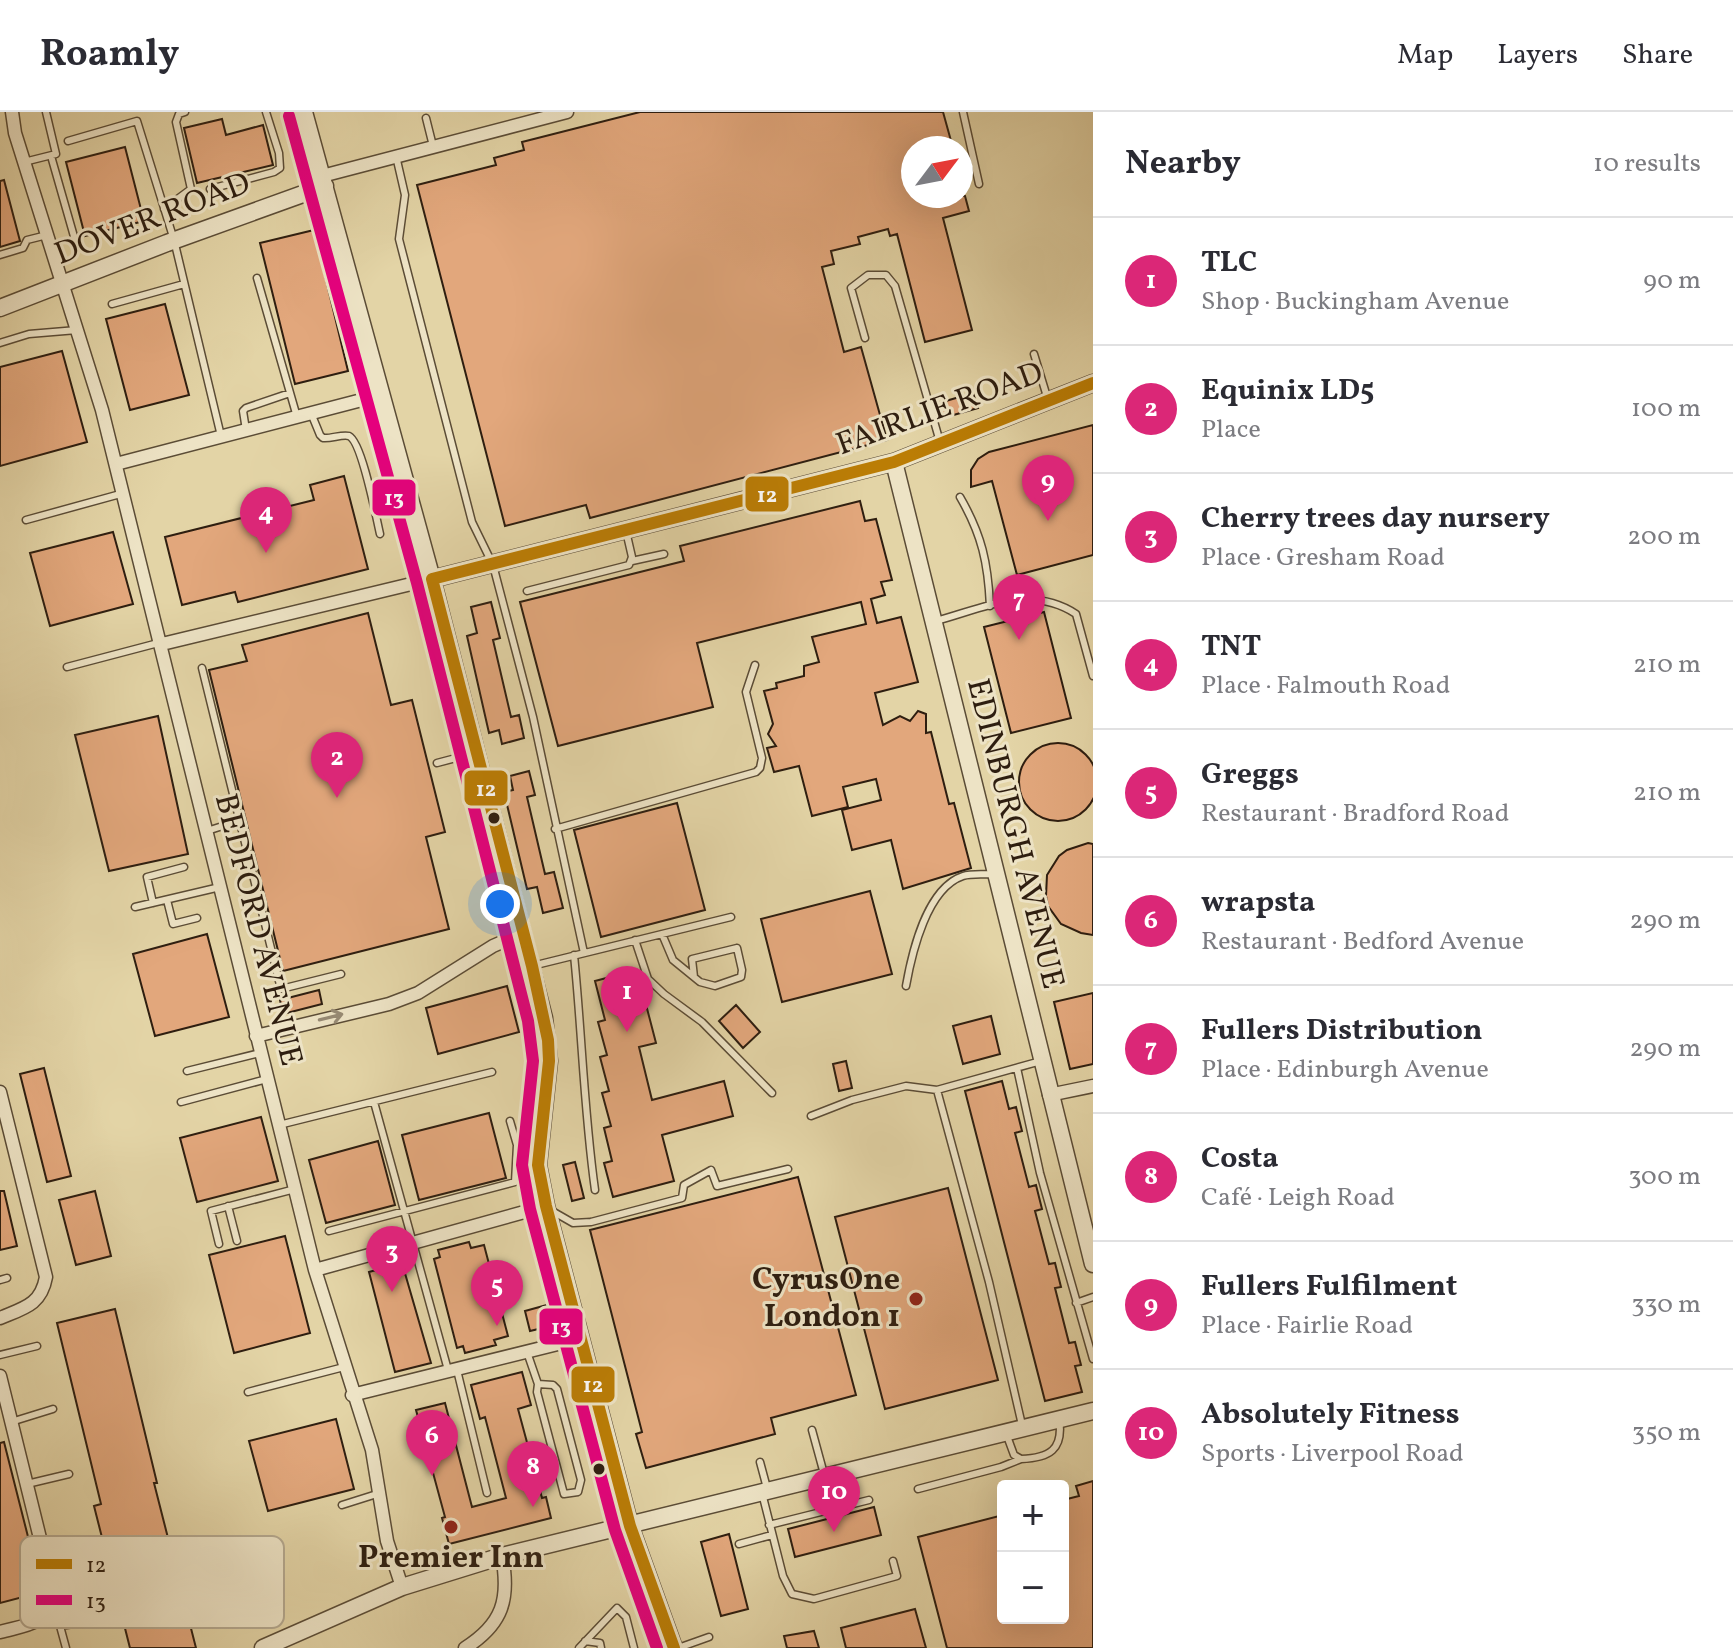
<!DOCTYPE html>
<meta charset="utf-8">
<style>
:root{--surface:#fff;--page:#f7f7f7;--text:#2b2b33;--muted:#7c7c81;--line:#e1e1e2;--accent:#db2777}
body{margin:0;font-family:Vollkorn,serif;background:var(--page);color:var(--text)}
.controls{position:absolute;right:24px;bottom:24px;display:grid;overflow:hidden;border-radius:8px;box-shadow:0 8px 32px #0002}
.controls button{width:72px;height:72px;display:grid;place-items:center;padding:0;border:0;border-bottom:2px solid var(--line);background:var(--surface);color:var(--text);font:40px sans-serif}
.compass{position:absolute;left:901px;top:24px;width:72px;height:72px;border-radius:50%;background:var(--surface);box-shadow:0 8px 32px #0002;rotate:58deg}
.you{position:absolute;left:500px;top:792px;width:28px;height:28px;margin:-20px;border:6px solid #fff;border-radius:50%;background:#1a73e8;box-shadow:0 0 0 12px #1a73e833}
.badge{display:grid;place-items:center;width:52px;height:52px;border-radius:50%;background:var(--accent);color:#fff;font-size:26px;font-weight:700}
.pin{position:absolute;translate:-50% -66px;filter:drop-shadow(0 2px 4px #0008)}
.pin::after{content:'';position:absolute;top:42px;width:28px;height:24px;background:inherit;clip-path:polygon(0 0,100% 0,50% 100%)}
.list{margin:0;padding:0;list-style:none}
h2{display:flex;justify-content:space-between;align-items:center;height:104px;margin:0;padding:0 32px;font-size:34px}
h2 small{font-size:26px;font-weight:400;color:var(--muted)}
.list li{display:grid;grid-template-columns:52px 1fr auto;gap:24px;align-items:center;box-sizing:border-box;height:128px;padding:0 32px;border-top:2px solid var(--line)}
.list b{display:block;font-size:30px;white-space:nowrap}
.list p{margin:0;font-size:26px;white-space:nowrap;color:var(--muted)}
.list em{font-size:26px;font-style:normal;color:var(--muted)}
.map{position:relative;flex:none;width:1093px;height:1536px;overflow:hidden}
header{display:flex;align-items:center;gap:48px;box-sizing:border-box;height:112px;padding:0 40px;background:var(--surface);border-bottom:2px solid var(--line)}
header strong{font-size:38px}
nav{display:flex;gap:44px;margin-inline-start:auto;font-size:28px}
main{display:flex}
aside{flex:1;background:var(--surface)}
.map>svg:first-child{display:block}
</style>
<header>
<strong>Roamly</strong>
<nav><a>Map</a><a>Layers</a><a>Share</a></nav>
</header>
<main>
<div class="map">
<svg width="1093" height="1536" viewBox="0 0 1093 1536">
<rect width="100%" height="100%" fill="#e3d4a6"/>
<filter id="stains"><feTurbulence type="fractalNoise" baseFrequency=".0025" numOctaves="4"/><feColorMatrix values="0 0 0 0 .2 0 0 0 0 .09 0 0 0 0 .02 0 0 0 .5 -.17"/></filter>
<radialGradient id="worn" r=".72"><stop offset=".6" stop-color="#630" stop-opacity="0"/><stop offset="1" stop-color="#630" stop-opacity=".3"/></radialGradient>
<path fill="#e2a77c" stroke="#2e1e10" stroke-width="2" d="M 640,0 L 943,0 L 953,36 L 913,36 L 913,84 L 965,84 L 969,99 L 943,106 L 972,218 L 925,230 L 897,122 L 890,124 L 888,117 L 858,125 L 860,132 L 831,139 L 834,152 L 822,155 L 844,240 L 861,235 L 887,328 L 590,406 L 586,393 L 505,414 L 417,73 L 496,53 L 494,46 L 524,38 L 522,30 Z
M 222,7 L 226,23 L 263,13 L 273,53 L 197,71 L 184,16 Z
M 125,35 L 144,109 L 85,124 L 66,50 Z
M 4,68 L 20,129 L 0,135 L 0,69 Z
M 314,118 L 348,259 L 295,272 L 260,131 Z
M 165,192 L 189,283 L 130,298 L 106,207 Z
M 62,239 L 87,330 L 0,354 L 0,255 Z
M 973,281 L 978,296 L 943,306 L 939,291 Z
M 1093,313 L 1093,443 L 1017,463 L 992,369 L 971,375 L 971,358 L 978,347 L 989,340 Z
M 344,364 L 368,457 L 238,490 L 235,480 L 182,493 L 165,425 L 314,388 L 310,373 Z
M 860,389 L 865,409 L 876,407 L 892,468 L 881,470 L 885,483 L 871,487 L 877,511 L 901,505 L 918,570 L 875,581 L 883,613 L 900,604 L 910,609 L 918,599 L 926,602 L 926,621 L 931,620 L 949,692 L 954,691 L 971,756 L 903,777 L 891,728 L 852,738 L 842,698 L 881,688 L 876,667 L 843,675 L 848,695 L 812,704 L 799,654 L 774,660 L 767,636 L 776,634 L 768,622 L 773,612 L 764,579 L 777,576 L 776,571 L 804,564 L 804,554 L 819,550 L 812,525 L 866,512 L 861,490 L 697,531 L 713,595 L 558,634 L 520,490 L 684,449 L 680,434 Z
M 113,420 L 133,492 L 50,514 L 30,441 Z
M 491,490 L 500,526 L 493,528 L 511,605 L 519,603 L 524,626 L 502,632 L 499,618 L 489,621 L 467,524 L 477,521 L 471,495 Z
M 1044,500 L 1071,606 L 1011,621 L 984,515 Z
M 368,501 L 391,593 L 412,588 L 445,720 L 426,725 L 449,817 L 283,859 L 209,558 L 247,549 L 242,533 Z
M 158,604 L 188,742 L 109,759 L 75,623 Z
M1019 670a39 39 0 1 1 78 0a39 39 0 1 1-78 0Z
M 529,659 L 535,683 L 527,685 L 545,762 L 554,760 L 563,796 L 543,801 L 537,775 L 527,777 L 504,680 L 513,678 L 510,664 Z
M 677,691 L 705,798 L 601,825 L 574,718 Z
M 1088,731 L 1093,732 L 1093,823 L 1081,821 L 1061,812 L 1048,794 L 1046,784 L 1047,763 L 1059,744 L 1067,738 Z
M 870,779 L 892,862 L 782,890 L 761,807 Z
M 207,822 L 229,905 L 155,924 L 133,842 Z
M 637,858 L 656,931 L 639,935 L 652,988 L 724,969 L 733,1004 L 662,1023 L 674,1069 L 613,1085 L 604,1051 L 612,1049 L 604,1016 L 611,1014 L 602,981 L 609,979 L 600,945 L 607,943 L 598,910 L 605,908 L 595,869 Z
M 507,874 L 519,920 L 438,942 L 426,896 Z
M 319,878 L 322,892 L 283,902 L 280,888 Z
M 1093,881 L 1093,952 L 1070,957 L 1054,890 Z
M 736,893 L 760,920 L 743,936 L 719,909 Z
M 991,904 L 1000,942 L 963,952 L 953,914 Z
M 846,949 L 852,976 L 839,979 L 833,952 Z
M 44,956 L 71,1064 L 47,1070 L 20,962 Z
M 1002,969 L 1009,997 L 1016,995 L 1022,1019 L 1015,1021 L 1029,1075 L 1036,1073 L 1042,1097 L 1035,1099 L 1049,1152 L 1055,1151 L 1061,1175 L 1055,1176 L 1069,1231 L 1075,1230 L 1081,1253 L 1075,1254 L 1082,1280 L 1045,1289 L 965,979 Z
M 489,1001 L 506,1066 L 419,1088 L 402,1023 Z
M 261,1005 L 278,1069 L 197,1090 L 180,1026 Z
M 378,1029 L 395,1093 L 326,1111 L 309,1048 Z
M 575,1050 L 584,1086 L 572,1089 L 563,1053 Z
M 798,1065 L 856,1283 L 771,1306 L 775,1322 L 646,1356 L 636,1322 L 642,1320 L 590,1118 Z
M 948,1076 L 998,1268 L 885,1297 L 835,1105 Z
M 0,1079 L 4,1079 L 17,1134 L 0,1138 Z
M 95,1079 L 111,1144 L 76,1153 L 59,1088 Z
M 285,1124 L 310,1221 L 234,1241 L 209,1143 Z
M 469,1130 L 471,1136 L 484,1133 L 508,1224 L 494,1228 L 496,1233 L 465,1241 L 463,1234 L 457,1236 L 434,1147 L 440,1145 L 438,1138 Z
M 402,1151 L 431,1251 L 395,1260 L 369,1160 Z
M 554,1191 L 559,1212 L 530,1219 L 525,1199 Z
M 115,1197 L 157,1371 L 154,1371 L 196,1536 L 130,1536 L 94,1394 L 101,1392 L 57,1211 Z
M 522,1260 L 531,1293 L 518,1297 L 542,1386 L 546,1385 L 551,1406 L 449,1432 L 442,1406 L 445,1405 L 416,1298 L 445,1291 L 472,1395 L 506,1386 L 485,1305 L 480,1307 L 471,1273 Z
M 336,1307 L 354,1377 L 268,1399 L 249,1329 Z
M 4,1330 L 42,1480 L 0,1491 L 0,1331 Z
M 1093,1369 L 1093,1536 L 947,1536 L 918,1425 L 1003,1403 L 1003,1506 L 1063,1506 L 1063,1388 L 1079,1384 L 1076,1374 Z
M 874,1395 L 881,1423 L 795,1445 L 788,1417 Z
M 729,1422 L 748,1497 L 721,1504 L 701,1430 Z
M 915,1497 L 926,1536 L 846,1536 L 841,1516 Z
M 814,1519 L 819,1536 L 787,1536 L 784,1524 Z"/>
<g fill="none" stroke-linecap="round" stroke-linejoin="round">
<g stroke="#5b4c36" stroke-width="9">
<path id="service" d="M 963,0 L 979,72
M 426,6 L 433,34
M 68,29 L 137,9 L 174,128 L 221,324
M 51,44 L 75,128
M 396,44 L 405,83 L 399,127 L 472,410 L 493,453 L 533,605 L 584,841
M 24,50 L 56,42 L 46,0
M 210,77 L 274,60 L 280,56 L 279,41 L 266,0
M 164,97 L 191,77 L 176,10 L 179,2 L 185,0
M 0,143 L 23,136 L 27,128 L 47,123
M 257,166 L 297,305
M 112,192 L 184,172
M 865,226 L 851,176 L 868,163 L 886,163 L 895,174 L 940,330
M 0,231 L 29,222 L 77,218
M 1034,242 L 1048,288
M 311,301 L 320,323 L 323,326 C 331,327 342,322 349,324 C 362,330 376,405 380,422
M 246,318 L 243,299 L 246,296 L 290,281
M 960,385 C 982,423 988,451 990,494
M 26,408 L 124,381
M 632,449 L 664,442
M 527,479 L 629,453 L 632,445 L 626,419
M 936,509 C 984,496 1030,472 1076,502 L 1093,564
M 67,555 L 162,530
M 202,556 L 281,877 L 341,862
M 437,651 L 475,641
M 555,717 L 756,660 L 760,656 L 762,646 L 746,580 L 755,553
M 207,719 L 238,709
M 167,788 L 173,812 L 197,806
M 153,791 L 147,765 L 184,755
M 135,795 L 220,775
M 662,822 L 673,848 L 700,870 L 715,874 L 741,865 L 742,858 L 737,836 L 692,847 L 694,865
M 635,828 L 648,867 L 664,882 L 702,910 L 772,981
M 574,843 C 582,922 584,1000 595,1078
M 532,854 L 731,805
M 906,874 C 912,840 927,776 963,764 C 972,761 985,763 995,762
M 1017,956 L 1040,1061 L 1093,1247
M 187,959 L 260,941
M 181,990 L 267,967
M 374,990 L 448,1258
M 811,1004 L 852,988 L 906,974 L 937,978
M 279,1013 L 492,960
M 228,1094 L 237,1129
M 552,1099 L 573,1111 L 591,1110 L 682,1086 L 684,1073 L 711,1058 L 717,1074 L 788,1057
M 329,1119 L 515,1070 L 517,1033 L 510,1009
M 219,1132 L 211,1099 L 295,1077
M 0,1168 L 7,1166
M 1076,1191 L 1093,1185
M 527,1240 L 538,1272
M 0,1243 L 37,1234
M 457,1258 L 487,1381
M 538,1272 L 553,1273 L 557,1277 L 581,1368 L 578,1380 L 564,1382 L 537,1280 Z
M 248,1280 L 344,1255
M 11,1310 L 53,1297
M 1022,1313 L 989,1170 L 937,978 L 1041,949
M 812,1318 L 824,1362
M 1007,1324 L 1014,1343 L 1021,1347 C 1049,1346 1064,1338 1059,1307
M 760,1350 L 767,1376
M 27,1372 L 69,1362
M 918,1377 L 1001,1355 L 1021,1347
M 762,1381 L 783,1464 L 792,1482 L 814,1487 L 897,1464 L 893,1449
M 342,1393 L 380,1381
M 769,1413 L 869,1388
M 739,1432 L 772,1423
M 45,1448 L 79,1441
M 49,1501 L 60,1514 L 66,1536
M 60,1514 L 94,1509
M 585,1529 L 600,1531 L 601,1536
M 579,1536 L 617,1496 L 626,1505 L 634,1536
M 678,1536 L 709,1525"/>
</g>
<g stroke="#5b4c36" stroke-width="15">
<path id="minor" d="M 12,0 L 15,21 L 102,298 L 315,1158 L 372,1338 L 387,1429 L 402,1475
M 322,64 L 567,0
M 116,352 L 381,283
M 162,532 L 432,467
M 256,924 L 389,892 L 418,881 L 493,834 L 509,827 L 525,826
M 0,980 L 46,1165 C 41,1193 24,1196 0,1206
M 1049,983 L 1093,974
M 315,1158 L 546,1094
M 0,1264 L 55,1487 C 43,1514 25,1513 0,1520
M 352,1283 L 582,1226
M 465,1536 C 503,1512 510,1487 502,1444"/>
</g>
<g stroke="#5b4c36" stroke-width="19">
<path id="tertiary" d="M 304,0 L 432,467 L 544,906 L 549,949 L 538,1053 L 546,1094 L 630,1414 L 674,1536
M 0,196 L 167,131 L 325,74
M 894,350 L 1093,1152
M 432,467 L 894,350 L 1093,271
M 263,1536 L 402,1475 L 502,1444 L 1093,1299"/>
</g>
<use href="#service" stroke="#ede3c5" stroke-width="6"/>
<use href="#minor" stroke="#ede3c5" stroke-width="12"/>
<use href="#tertiary" stroke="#ede3c5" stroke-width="16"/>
<g stroke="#ede3c5" stroke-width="18">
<path id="bus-1" d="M 432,467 L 532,854 L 548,928 L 549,949 L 538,1053 L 546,1094 L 630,1414 L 674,1536
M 432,467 L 894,350 L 1093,271"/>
</g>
<g stroke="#ede3c5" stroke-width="18">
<path id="bus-2" d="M 289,4 L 417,471 L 528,909 L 533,949 L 522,1053 L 530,1097 L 615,1418 L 657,1536"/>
</g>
<use href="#bus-1" stroke="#bb7d05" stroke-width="12"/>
<use href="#bus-2" stroke="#e5007d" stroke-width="12"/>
</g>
<defs><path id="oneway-shaft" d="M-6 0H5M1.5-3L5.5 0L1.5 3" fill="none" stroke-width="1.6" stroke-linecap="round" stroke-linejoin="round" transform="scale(2)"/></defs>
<use stroke="#978a74" href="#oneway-shaft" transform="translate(331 905) rotate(-14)"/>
<g fill="#2e1e10" stroke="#ede3c5" stroke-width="3">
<circle cx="494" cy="706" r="7"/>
<circle cx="599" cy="1357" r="7"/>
</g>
<g fill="#8f2418" stroke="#ede3c5" stroke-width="3">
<circle cx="916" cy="1187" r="8"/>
<circle cx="451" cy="1415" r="8"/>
</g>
<g text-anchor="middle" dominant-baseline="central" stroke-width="6" stroke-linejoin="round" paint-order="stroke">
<g font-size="32" fill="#2e1e10" stroke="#ede3c5">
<text transform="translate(153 108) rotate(-21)">DOVER ROAD</text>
<text transform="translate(940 298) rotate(-20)">FAIRLIE ROAD</text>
<text transform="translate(1014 722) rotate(76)">EDINBURGH AVENUE</text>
<text transform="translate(257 818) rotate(76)">BEDFORD AVENUE</text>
</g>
<g font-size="32" font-weight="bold" fill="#2e1e10" stroke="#ede3c5" text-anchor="end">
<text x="900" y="1169">CyrusOne<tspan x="900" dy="37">London 1</tspan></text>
<text x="451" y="1447" text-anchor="middle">Premier Inn</text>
</g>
</g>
<rect x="20" y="1424" width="264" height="92" rx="12" fill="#ede3c5" stroke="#b4a88f" stroke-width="2"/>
<rect x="36" y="1447" width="36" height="10" fill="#bb7d05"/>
<rect x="36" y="1483" width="36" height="10" fill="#e5007d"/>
<g font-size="22" fill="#2e1e10">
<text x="86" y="1460">12</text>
<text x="86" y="1496">13</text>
</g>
<g stroke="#ede3c5" stroke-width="3">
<rect x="744" y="363" width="46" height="38" rx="8" fill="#bb7d05"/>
<rect x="371" y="366" width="46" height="39" rx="8" fill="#e5007d"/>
<rect x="463" y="657" width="46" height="38" rx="8" fill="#bb7d05"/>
<rect x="538" y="1195" width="46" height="39" rx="8" fill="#e5007d"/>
<rect x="570" y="1253" width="46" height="39" rx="8" fill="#bb7d05"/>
</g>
<g font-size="22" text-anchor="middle" font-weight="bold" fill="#fff">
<text x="767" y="390">12</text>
<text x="394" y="393">13</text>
<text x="486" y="684">12</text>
<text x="561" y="1222">13</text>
<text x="593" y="1280">12</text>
</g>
<rect width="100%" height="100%" filter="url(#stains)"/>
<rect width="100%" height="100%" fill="url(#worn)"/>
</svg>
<div class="controls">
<button>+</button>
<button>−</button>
</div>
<svg class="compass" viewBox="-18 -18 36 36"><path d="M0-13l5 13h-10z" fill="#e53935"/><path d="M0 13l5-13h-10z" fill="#7c7c81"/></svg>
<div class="you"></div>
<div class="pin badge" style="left:627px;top:920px">1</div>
<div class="pin badge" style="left:337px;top:686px">2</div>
<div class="pin badge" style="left:392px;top:1180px">3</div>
<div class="pin badge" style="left:266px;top:441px">4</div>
<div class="pin badge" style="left:497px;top:1214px">5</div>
<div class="pin badge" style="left:432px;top:1364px">6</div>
<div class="pin badge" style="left:1019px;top:528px">7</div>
<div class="pin badge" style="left:533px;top:1395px">8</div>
<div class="pin badge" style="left:1048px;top:409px">9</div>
<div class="pin badge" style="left:834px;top:1420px">10</div>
</div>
<aside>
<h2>Nearby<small>10 results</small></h2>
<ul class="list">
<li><span class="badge">1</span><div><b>TLC</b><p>Shop · Buckingham Avenue</p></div><em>90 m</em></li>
<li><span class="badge">2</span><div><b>Equinix LD5</b><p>Place</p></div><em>100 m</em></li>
<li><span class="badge">3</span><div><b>Cherry trees day nursery</b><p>Place · Gresham Road</p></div><em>200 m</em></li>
<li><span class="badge">4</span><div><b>TNT</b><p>Place · Falmouth Road</p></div><em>210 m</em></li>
<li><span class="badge">5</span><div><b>Greggs</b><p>Restaurant · Bradford Road</p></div><em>210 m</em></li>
<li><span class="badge">6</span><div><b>wrapsta</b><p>Restaurant · Bedford Avenue</p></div><em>290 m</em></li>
<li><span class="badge">7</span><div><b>Fullers Distribution</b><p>Place · Edinburgh Avenue</p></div><em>290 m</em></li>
<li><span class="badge">8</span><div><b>Costa</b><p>Café · Leigh Road</p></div><em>300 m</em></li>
<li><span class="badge">9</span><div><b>Fullers Fulfilment</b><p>Place · Fairlie Road</p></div><em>330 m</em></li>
<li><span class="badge">10</span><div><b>Absolutely Fitness</b><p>Sports · Liverpool Road</p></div><em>350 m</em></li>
</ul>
</aside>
</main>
